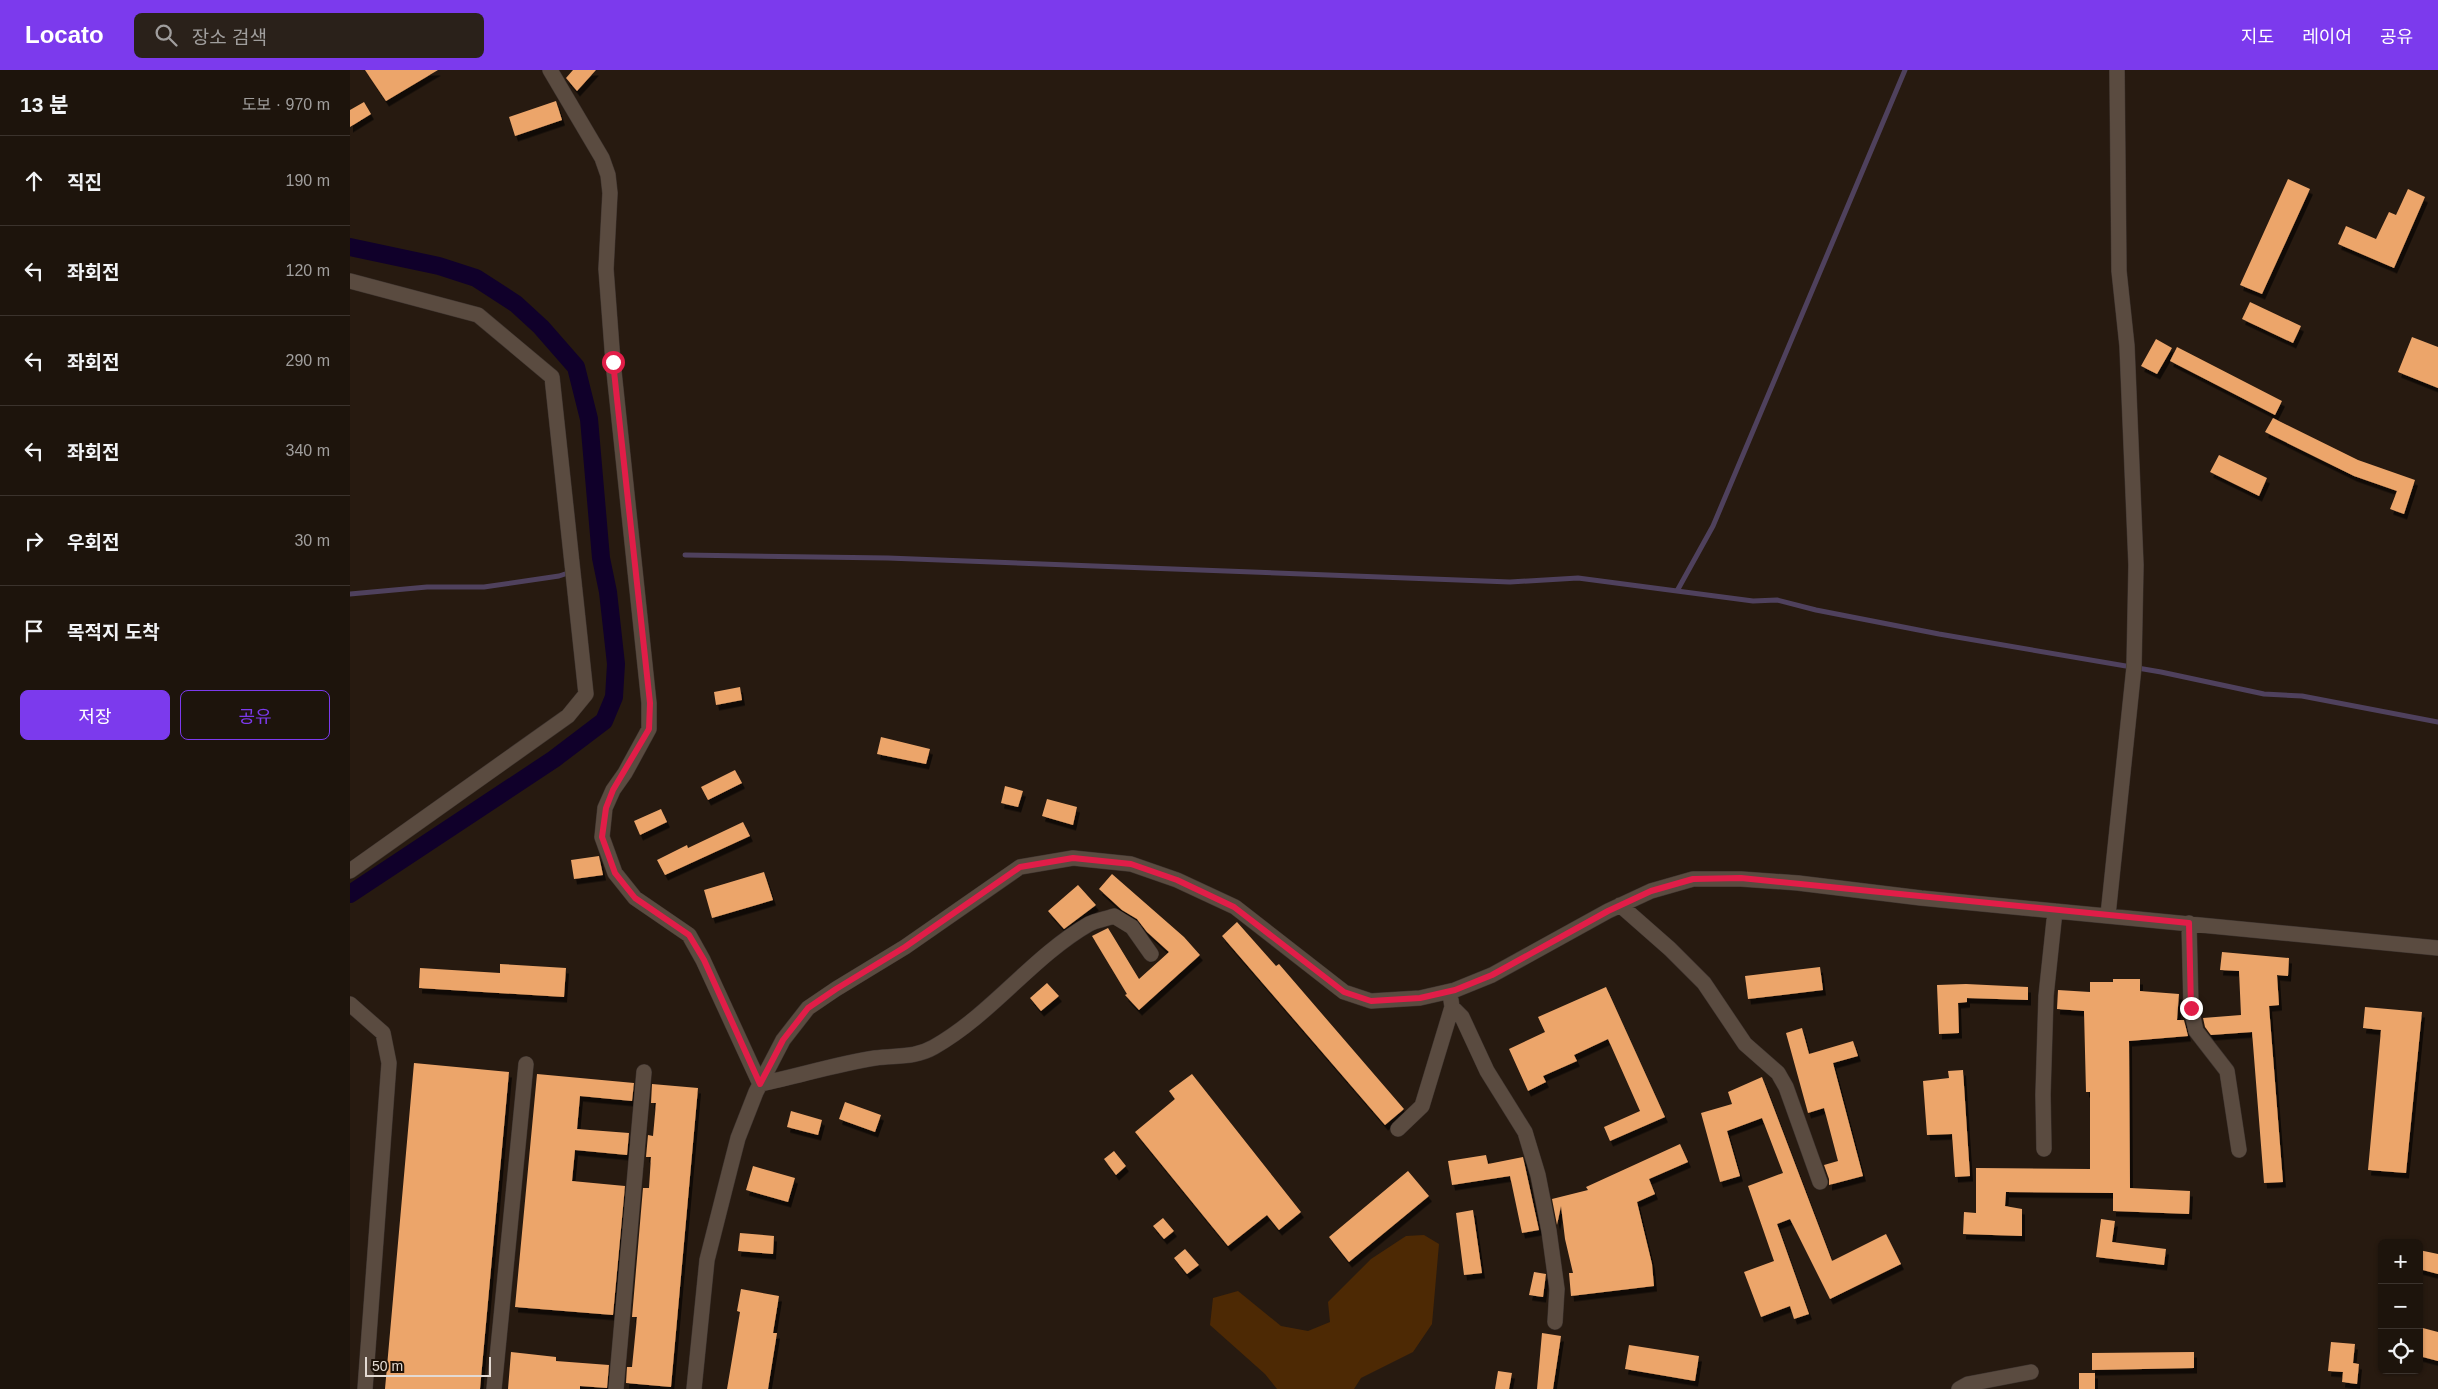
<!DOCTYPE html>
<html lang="ko">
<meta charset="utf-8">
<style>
:root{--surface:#1d140c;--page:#2a211a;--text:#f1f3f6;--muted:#a09e9d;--line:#3b332d;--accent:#7c3aed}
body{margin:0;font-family:Helvetica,"Noto Sans KR",sans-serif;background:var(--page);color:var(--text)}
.controls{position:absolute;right:15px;bottom:15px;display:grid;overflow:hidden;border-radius:8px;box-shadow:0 1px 4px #0004}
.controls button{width:45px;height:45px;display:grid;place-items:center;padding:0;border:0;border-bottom:1px solid var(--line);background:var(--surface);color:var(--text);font:25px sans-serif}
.scale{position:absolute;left:15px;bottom:12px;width:126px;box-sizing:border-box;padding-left:5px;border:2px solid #e3dad3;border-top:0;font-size:14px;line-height:18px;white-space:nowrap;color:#e3dad3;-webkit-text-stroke:4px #1d1107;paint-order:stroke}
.stop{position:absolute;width:15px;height:15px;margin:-11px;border:4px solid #e11d48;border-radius:50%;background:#fff}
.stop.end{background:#e11d48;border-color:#fff;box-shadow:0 1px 5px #0008}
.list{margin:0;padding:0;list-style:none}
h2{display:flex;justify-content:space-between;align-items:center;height:65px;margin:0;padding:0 20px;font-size:21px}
h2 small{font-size:16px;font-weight:400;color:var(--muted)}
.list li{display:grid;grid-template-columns:32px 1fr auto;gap:15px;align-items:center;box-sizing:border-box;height:90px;padding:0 20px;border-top:1px solid var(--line)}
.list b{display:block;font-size:19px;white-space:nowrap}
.list em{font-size:16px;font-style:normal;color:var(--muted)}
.actions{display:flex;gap:10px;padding:15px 20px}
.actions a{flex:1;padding:11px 0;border:1px solid var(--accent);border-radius:8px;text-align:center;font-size:18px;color:var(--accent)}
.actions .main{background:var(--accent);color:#fff}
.icon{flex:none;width:28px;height:28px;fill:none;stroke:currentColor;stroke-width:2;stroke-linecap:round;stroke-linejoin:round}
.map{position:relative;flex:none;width:2088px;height:1319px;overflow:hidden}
header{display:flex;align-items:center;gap:30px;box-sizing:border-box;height:70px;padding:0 25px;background:var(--accent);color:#fff}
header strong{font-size:24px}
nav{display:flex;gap:28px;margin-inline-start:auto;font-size:18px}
.search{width:350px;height:45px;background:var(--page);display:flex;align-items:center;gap:12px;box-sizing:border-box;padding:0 18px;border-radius:8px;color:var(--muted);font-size:19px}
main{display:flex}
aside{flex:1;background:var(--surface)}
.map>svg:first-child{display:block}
</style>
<header>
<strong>Locato</strong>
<div class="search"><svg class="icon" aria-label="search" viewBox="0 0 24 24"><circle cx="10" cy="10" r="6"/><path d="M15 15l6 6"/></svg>장소 검색</div>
<nav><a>지도</a><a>레이어</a><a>공유</a></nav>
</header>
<main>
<aside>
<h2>13 분<small>도보 · 970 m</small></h2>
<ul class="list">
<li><svg class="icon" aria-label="ahead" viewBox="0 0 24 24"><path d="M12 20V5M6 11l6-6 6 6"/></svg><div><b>직진</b></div><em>190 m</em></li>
<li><svg class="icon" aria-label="left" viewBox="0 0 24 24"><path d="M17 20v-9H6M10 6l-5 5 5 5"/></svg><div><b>좌회전</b></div><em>120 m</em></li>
<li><svg class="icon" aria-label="left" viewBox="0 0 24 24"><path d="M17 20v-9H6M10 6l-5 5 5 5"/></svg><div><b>좌회전</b></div><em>290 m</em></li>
<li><svg class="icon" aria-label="left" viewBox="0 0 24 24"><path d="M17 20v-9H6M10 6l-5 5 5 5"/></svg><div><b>좌회전</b></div><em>340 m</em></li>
<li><svg class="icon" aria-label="right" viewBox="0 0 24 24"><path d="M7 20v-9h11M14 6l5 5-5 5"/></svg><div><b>우회전</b></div><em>30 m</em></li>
<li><svg class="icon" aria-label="arrive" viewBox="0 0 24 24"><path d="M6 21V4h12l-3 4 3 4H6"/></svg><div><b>목적지 도착</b></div></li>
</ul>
<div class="actions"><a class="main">저장</a><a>공유</a></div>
</aside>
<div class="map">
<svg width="2088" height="1319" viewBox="0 0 2088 1319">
<defs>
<filter id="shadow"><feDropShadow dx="3" dy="5.5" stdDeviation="0" flood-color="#0009"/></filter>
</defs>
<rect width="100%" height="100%" fill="#271a10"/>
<path fill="#4d2904" d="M 1074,1165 L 1089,1174 L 1082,1254 L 1063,1282 L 1011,1308 L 1004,1319 L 927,1319 L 915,1304 L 860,1255 L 863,1228 L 888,1221 L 931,1256 L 958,1261 L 980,1252 L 978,1232 L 1021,1189 L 1056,1166 Z"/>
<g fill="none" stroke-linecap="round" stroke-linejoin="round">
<path stroke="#4f415d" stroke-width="5" d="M 335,485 L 538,488 L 1160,512 L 1228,508 L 1403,531 L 1427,530 L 1466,540 L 1589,564 L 1811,602 L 1914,624 L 1952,626 L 2088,652
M 1327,521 L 1363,456 L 1555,0
M 0,524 L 77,517 L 134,517 L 209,506 L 218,503"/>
<path stroke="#10002a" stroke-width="18" d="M 0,177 L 89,196 L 126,208 L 166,234 L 191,257 L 226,297 L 239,349 L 251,488 L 258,522 L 266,594 L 264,627 L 254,651 L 204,689 L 0,824"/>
</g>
<path fill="#eca56b" filter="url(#shadow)" d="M 15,0 L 88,0 L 36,31 Z
M 223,0 L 246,0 L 227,21 L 216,8 Z
M 206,31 L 212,50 L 165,66 L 159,47 Z
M 14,32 L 21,44 L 0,57 L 0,40 Z
M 1938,109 L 1960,119 L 1912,224 L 1890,215 Z
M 2058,119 L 2075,127 L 2044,198 L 1988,174 L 1996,156 L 2026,169 L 2039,142 L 2046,145 Z
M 1900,232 L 1951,256 L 1943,273 L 1892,249 Z
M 2062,267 L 2088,277 L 2088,318 L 2048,302 Z
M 1806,269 L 1822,278 L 1807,304 L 1791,296 Z
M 1827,277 L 1932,331 L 1925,345 L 1820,291 Z
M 1923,348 L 2008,390 L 2065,410 L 2054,444 L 2040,439 L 2047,421 L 2004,406 L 1915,362 Z
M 1869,385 L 1917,408 L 1909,426 L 1860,402 Z
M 390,617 L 392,630 L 366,635 L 364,622 Z
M 531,667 L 580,679 L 576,694 L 527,684 Z
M 385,700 L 392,713 L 358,730 L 351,717 Z
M 655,716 L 673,721 L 668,737 L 651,733 Z
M 697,729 L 727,737 L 723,755 L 692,746 Z
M 311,739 L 317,752 L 290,765 L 284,751 Z
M 393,752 L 400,766 L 315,805 L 307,790 L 337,775 L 338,778 Z
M 249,786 L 253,805 L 224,809 L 221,790 Z
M 414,802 L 423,830 L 362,848 L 354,820 Z
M 762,804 L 834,867 L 850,885 L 789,940 L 775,925 L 777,924 L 742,866 L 758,858 L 789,909 L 819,882 L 797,862 L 787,849 L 772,840 L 749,819 Z
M 728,815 L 746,835 L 714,859 L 698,841 Z
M 887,852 L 926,896 L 929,894 L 1054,1039 L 1035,1055 L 872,866 Z
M 1872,882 L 1939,888 L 1938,906 L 1927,905 L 1929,935 L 1919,936 L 1933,1112 L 1914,1113 L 1902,962 L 1861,965 L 1855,957 L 1853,948 L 1891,945 L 1889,901 L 1870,900 Z
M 150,894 L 216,898 L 214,927 L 69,918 L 70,898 L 150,903 Z
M 1470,897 L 1473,920 L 1398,929 L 1395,906 Z
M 1763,909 L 1790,909 L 1790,921 L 1829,924 L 1827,950 L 1834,950 L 1838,966 L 1779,971 L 1780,1118 L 1840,1121 L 1839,1144 L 1763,1141 L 1763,1123 L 1656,1122 L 1655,1136 L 1672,1139 L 1672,1166 L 1613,1164 L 1614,1142 L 1626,1143 L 1626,1098 L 1740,1099 L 1740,1022 L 1736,1022 L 1734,941 L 1707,939 L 1708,920 L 1740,922 L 1740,912 L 1763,912 Z
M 697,913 L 709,926 L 691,941 L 680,928 Z
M 1616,914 L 1678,917 L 1678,930 L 1617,928 L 1617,932 L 1608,933 L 1609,963 L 1589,964 L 1587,915 Z
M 1256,917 L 1315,1047 L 1260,1071 L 1254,1057 L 1290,1041 L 1258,969 L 1224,985 L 1227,991 L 1193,1006 L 1196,1012 L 1178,1021 L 1159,979 L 1195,962 L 1188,947 Z
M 2015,937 L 2072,942 L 2056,1103 L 2018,1100 L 2031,960 L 2013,958 Z
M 1452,958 L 1459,984 L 1503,971 L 1508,986 L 1483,993 L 1513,1106 L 1479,1115 L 1479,1109 L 1474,1095 L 1488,1091 L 1474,1038 L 1458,1043 L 1436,963 Z
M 64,993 L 159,1002 L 130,1319 L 35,1319 Z
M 1613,1000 L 1620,1106 L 1605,1107 L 1602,1064 L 1577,1065 L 1573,1011 L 1599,1008 L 1598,1001 Z
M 187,1004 L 284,1013 L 282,1031 L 230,1026 L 227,1059 L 279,1063 L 277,1085 L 225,1080 L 222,1111 L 275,1116 L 263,1245 L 165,1237 Z
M 842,1004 L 951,1142 L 929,1160 L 917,1145 L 878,1176 L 785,1062 L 825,1029 L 819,1021 Z
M 1412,1007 L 1482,1191 L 1536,1164 L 1551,1194 L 1480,1229 L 1440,1149 L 1427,1154 L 1459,1244 L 1444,1249 L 1440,1236 L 1411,1247 L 1394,1202 L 1424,1191 L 1398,1116 L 1433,1103 L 1412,1048 L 1377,1061 L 1390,1106 L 1370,1112 L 1351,1043 L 1382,1034 L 1378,1022 Z
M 302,1014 L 348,1018 L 321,1317 L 276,1313 L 277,1297 L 282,1297 L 287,1247 L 282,1247 L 293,1118 L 299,1118 L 301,1087 L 296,1087 L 298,1065 L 303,1066 L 306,1033 L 301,1033 Z
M 495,1032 L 531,1045 L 525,1062 L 489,1049 Z
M 441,1041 L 472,1050 L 468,1065 L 437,1057 Z
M 1330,1074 L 1338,1092 L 1299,1109 L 1305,1124 L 1287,1132 L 1302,1194 L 1304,1216 L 1221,1226 L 1219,1203 L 1223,1203 L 1215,1169 L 1211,1136 L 1207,1155 L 1202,1129 L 1238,1120 L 1236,1117 Z
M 764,1081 L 776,1096 L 766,1105 L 754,1089 Z
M 1136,1085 L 1138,1094 L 1173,1087 L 1189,1160 L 1172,1163 L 1160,1106 L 1102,1115 L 1098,1091 Z
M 403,1096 L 445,1108 L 438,1132 L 396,1120 Z
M 1058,1101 L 1079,1126 L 999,1192 L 979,1167 Z
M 1123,1140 L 1132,1203 L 1114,1205 L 1106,1143 Z
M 813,1148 L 824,1161 L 814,1169 L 803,1156 Z
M 1751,1149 L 1765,1151 L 1762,1172 L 1816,1179 L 1814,1195 L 1746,1187 Z
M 390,1163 L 424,1166 L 423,1184 L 388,1181 Z
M 835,1179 L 849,1195 L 837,1204 L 824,1188 Z
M 2069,1180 L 2088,1184 L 2088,1204 L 2069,1199 Z
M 1184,1202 L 1196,1204 L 1193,1227 L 1179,1225 Z
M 391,1219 L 429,1226 L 423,1263 L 427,1263 L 418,1319 L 377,1319 L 390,1242 L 387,1241 Z
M 2069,1257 L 2088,1262 L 2088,1291 L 2069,1286 Z
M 1192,1263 L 1211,1266 L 1203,1319 L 1187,1319 Z
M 1981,1272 L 2005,1274 L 2003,1293 L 2009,1294 L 2007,1314 L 1992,1312 L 1993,1302 L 1978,1301 Z
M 1279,1275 L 1349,1286 L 1345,1311 L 1275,1299 Z
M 161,1282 L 206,1287 L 206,1291 L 259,1295 L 257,1318 L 230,1316 L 230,1319 L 158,1319 Z
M 1844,1282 L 1844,1298 L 1742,1300 L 1742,1283 Z
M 1148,1301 L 1162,1303 L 1159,1319 L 1145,1319 Z
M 1729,1303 L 1745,1303 L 1745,1319 L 1729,1319 Z"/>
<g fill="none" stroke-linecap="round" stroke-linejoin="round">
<g stroke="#3e342f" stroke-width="16">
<path id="minor" d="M 200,0 L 252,88 L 258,105 L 260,123 L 256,199 L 263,292 L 299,633 L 299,659 L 275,703 L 263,720 L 255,738 L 252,767 L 265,803 L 285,828 L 339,865 L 353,890 L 410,1014 C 449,1006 486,994 525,988 C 546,985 565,988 584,977 C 642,944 682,887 739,854 C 747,850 756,849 764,846 L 782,857 L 801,884
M 0,211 L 128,245 L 202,307 L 236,624 L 218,646 L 0,801
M 1270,835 L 1320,879 L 1354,913 L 1395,974 L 1428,1003 L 1436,1017 L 1470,1112
M 1758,845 L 1784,597 L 1786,495 L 1777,276 L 1769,201 L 1767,0
M 1839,853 L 1841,938 L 1846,961 L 1877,1001 L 1889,1080
M 0,934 L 33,963 L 39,993 L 15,1319
M 1102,937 L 1112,947 L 1137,1001 L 1175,1062 L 1188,1105 L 1199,1161 L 1207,1219 L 1205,1252
M 1048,1059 L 1072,1036 L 1102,937 L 1101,930
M 1694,1079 L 1693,1025 L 1696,926 L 1705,841
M 144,1319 L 176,994
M 266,1319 L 294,1002
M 344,1319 L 357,1190 L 380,1099 L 388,1068 L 406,1022 L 433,970 L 458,938 L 486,919 L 555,877 L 670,797 L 723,788 L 781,794 L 827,810 L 885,837 L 994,922 L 1021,931 L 1070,928 L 1105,920 L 1142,905 L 1258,841 L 1301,821 L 1343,809 L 1391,809 L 1448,813 L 1571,828 L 2088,878
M 1609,1319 L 1618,1314 L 1681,1302"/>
</g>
<use href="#minor" stroke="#5a4b40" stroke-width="15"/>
</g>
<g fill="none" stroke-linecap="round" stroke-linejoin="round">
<path stroke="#e11d48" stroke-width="6" d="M 263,292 L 300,633 L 299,659 L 263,720 L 256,738 L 252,767 L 265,803 L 285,828 L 339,865 L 354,890 L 410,1014 L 433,970 L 458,938 L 486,919 L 555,877 L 670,797 L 723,788 L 781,794 L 827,810 L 884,837 L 994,922 L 1021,931 L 1070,928 L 1105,920 L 1142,905 L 1258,841 L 1301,821 L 1343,809 L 1391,808 L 1839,853 L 1841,938"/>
</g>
</svg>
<div class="controls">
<button>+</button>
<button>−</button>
<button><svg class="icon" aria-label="locate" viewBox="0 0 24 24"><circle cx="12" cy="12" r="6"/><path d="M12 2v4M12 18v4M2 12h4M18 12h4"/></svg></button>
</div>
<div class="scale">50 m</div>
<div class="stop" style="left:263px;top:292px"></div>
<div class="stop end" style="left:1841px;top:938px"></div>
</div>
</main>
